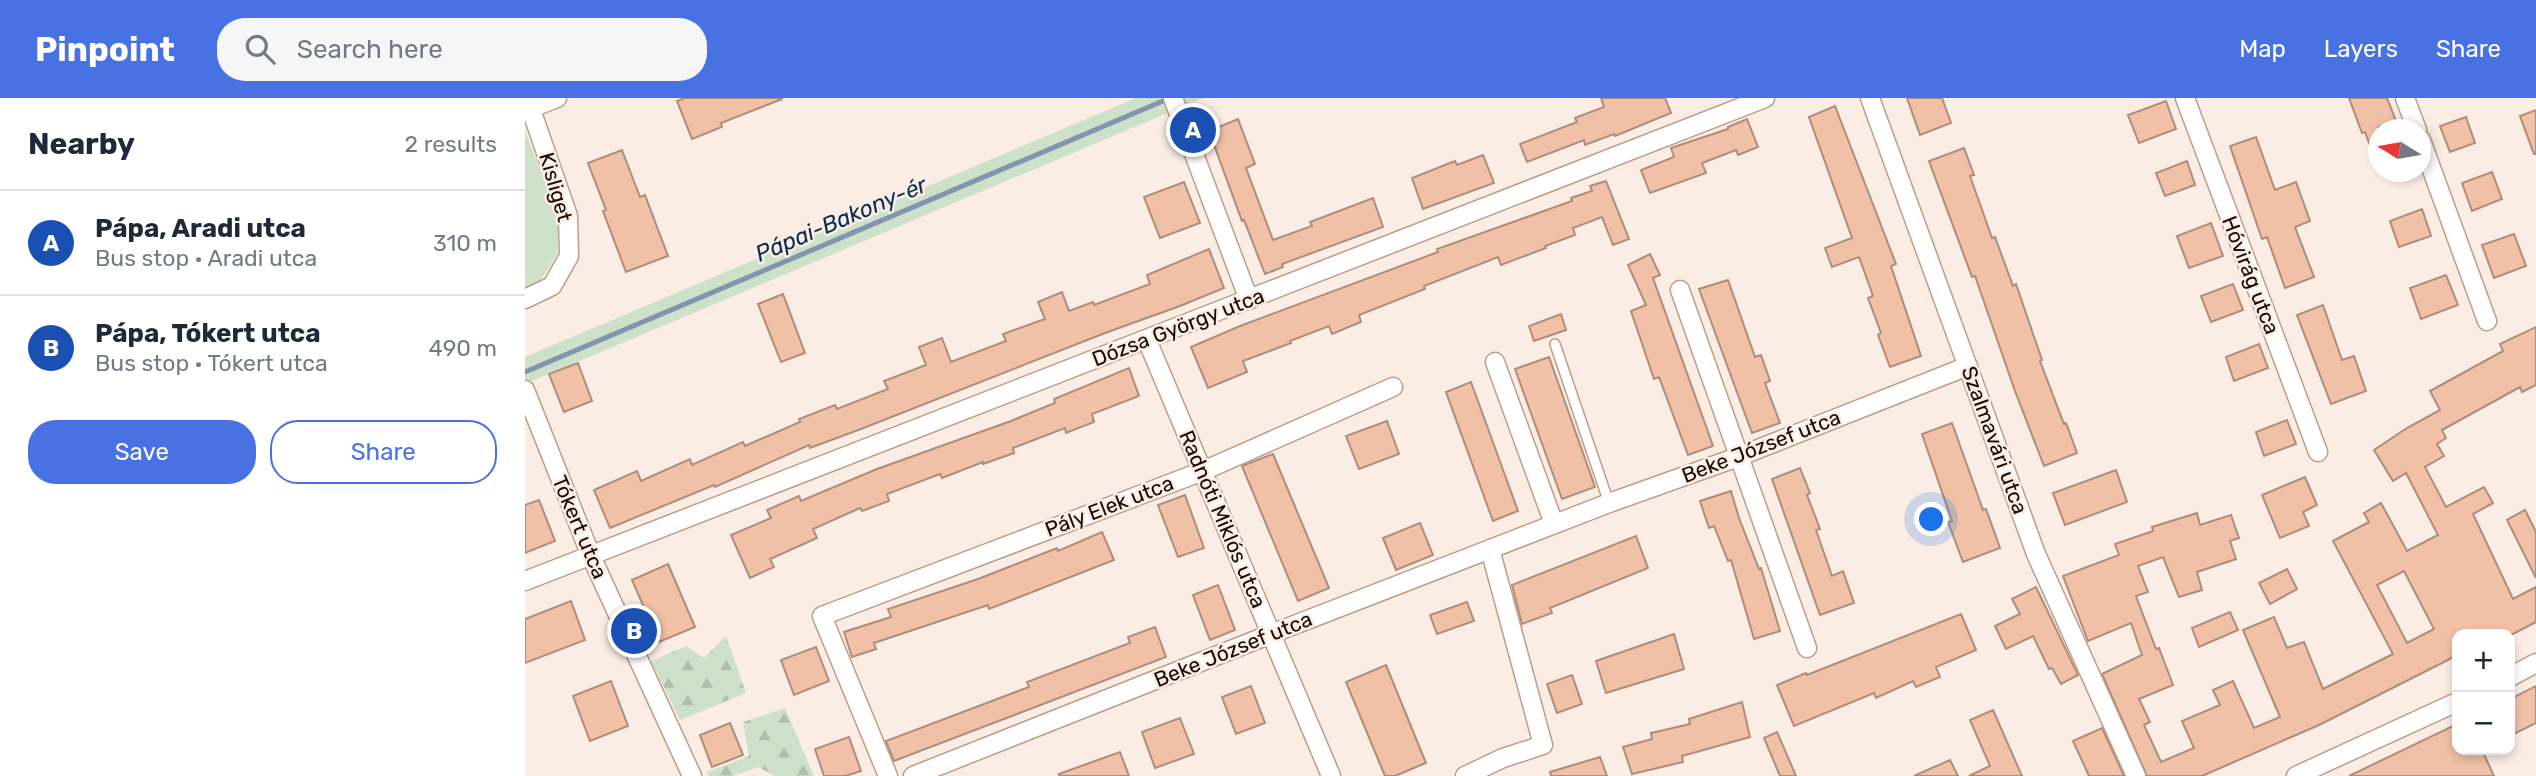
<!DOCTYPE html>
<meta charset="utf-8">
<style>
:root{--surface:#fff;--page:#f6f6f7;--text:#1f2937;--muted:#747a83;--line:#e0e1e3;--accent:#4872e4}
body{margin:0;font-family:Rubik,sans-serif;background:var(--page);color:var(--text)}
.controls{position:absolute;right:21px;bottom:21px;display:grid;overflow:hidden;border-radius:14px;box-shadow:0 4px 10px #0003}
.controls button{width:63px;height:63px;display:grid;place-items:center;padding:0;border:0;border-bottom:2px solid var(--line);background:var(--surface);color:var(--text);font:35px sans-serif}
.compass{position:absolute;left:1843px;top:21px;width:63px;height:63px;border-radius:50%;background:var(--surface);box-shadow:0 4px 10px #0003;rotate:281deg}
.you{position:absolute;left:1407px;top:422px;width:24px;height:24px;margin:-18px;border:5px solid #fff;border-radius:50%;background:#1a73e8;box-shadow:0 0 0 10px #1a73e833}
.badge{display:grid;place-items:center;width:46px;height:46px;border-radius:50%;background:var(--accent);color:#fff;font-size:23px;font-weight:700}
.pin{position:absolute;translate:-50% -50%;border:4px solid #fff;box-shadow:0 2px 7px #0006}
.list{margin:0;padding:0;list-style:none}
h2{display:flex;justify-content:space-between;align-items:center;height:91px;margin:0;padding:0 28px;font-size:30px}
h2 small{font-size:23px;font-weight:400;color:var(--muted)}
.list li{display:grid;grid-template-columns:46px 1fr auto;gap:21px;align-items:center;box-sizing:border-box;height:105px;padding:0 28px;border-top:2px solid var(--line)}
.list b{display:block;font-size:26px;white-space:nowrap}
.list p{margin:0;font-size:23px;white-space:nowrap;color:var(--muted)}
.list em{font-size:23px;font-style:normal;color:var(--muted)}
.actions{display:flex;gap:14px;padding:21px 28px}
.actions a{flex:1;padding:16px 0;border:2px solid var(--accent);border-radius:28px;text-align:center;font-size:24px;color:var(--accent)}
.actions .main{background:var(--accent);color:#fff}
.icon{flex:none;width:38px;height:38px;fill:none;stroke:currentColor;stroke-width:2;stroke-linecap:round;stroke-linejoin:round}
.map{position:relative;flex:none;width:2011px;height:678px;overflow:hidden}
header{display:flex;align-items:center;gap:42px;box-sizing:border-box;height:98px;padding:0 35px;background:var(--accent);color:#fff}
header strong{font-size:33px}
nav{display:flex;gap:38px;margin-inline-start:auto;font-size:24px}
.search{width:490px;height:63px;background:var(--page);display:flex;align-items:center;gap:18px;box-sizing:border-box;padding:0 24px;border-radius:28px;color:var(--muted);font-size:26px}
main{display:flex}
aside{flex:1;background:var(--surface)}
.map>svg:first-child{display:block}
</style>
<header>
<strong>Pinpoint</strong>
<div class="search"><svg class="icon" aria-label="search" viewBox="0 0 24 24"><circle cx="10" cy="10" r="6"/><path d="M15 15l6 6"/></svg>Search here</div>
<nav><a>Map</a><a>Layers</a><a>Share</a></nav>
</header>
<main>
<aside>
<h2>Nearby<small>2 results</small></h2>
<ul class="list">
<li><span class="badge" style="background:#1a4fb4">A</span><div><b>Pápa, Aradi utca</b><p>Bus stop · Aradi utca</p></div><em>310 m</em></li>
<li><span class="badge" style="background:#1a4fb4">B</span><div><b>Pápa, Tókert utca</b><p>Bus stop · Tókert utca</p></div><em>490 m</em></li>
</ul>
<div class="actions"><a class="main">Save</a><a>Share</a></div>
</aside>
<div class="map">
<svg width="2011" height="678" viewBox="0 0 2011 678">
<defs>
<pattern id="forest-firs" width="22" height="20" patternUnits="userSpaceOnUse" patternTransform="scale(1.75)"><rect width="22" height="20" fill="#cde1c8"/><path d="M5 1l3.5 6h-7zM16 11l3.5 6h-7z" fill="#afc0aa"/></pattern>
</defs>
<rect width="100%" height="100%" fill="#fbede4"/>
<path fill="#cde1c8" d="M 611,0 L 678,0 L 0,286 L 0,259 Z
M 0,33 L 34,120 L 32,156 L 15,183 L 0,189 Z"/>
<path fill="url(#forest-firs)" d="M 201,538 L 221,595 L 155,622 L 126,563 L 161,548 L 179,560 Z
M 260,610 L 289,678 L 250,678 L 233,669 L 208,678 L 184,678 L 182,674 L 224,658 L 218,624 Z"/>
<g fill="none" stroke-linecap="round" stroke-linejoin="round">
<path stroke="#8295ae" stroke-width="5" d="M 0,274 L 645,0"/>
</g>
<path fill="#f0c1a7" stroke="#ae8d7a" stroke-width="2" fill-rule="evenodd" d="M 160,0 L 257,0 L 257,1 L 196,25 L 197,29 L 167,41 L 152,3 Z
M 1076,0 L 1140,0 L 1146,15 L 1090,38 L 1089,36 L 1060,47 L 1059,42 L 1002,64 L 995,46 L 1052,24 L 1050,20 L 1079,9 Z
M 1382,0 L 1417,0 L 1426,25 L 1395,37 Z
M 1824,0 L 1862,0 L 1871,23 L 1853,29 L 1853,66 L 1852,67 L 1840,34 L 1837,35 Z
M 1641,3 L 1651,31 L 1614,45 L 1603,17 Z
M 1310,8 L 1371,166 L 1366,168 L 1396,258 L 1365,269 L 1353,237 L 1356,235 L 1343,200 L 1348,198 L 1334,159 L 1307,169 L 1300,150 L 1327,140 L 1284,19 Z
M 2011,12 L 2011,56 L 2009,56 L 1995,18 Z
M 1941,19 L 1950,45 L 1925,54 L 1915,28 Z
M 713,21 L 730,66 L 721,70 L 748,142 L 787,128 L 785,124 L 848,100 L 858,129 L 757,166 L 758,169 L 740,176 L 719,122 L 717,123 L 684,33 Z
M 1222,21 L 1233,49 L 1213,57 L 1211,52 L 1177,65 L 1181,75 L 1125,95 L 1116,72 L 1149,59 L 1146,50 L 1203,31 L 1203,29 Z
M 1731,39 L 1750,92 L 1771,84 L 1785,123 L 1770,129 L 1789,179 L 1760,190 L 1742,139 L 1737,141 L 1705,48 Z
M 1439,50 L 1449,77 L 1445,78 L 1467,140 L 1470,139 L 1488,188 L 1491,186 L 1517,262 L 1515,263 L 1539,326 L 1541,325 L 1552,355 L 1519,368 L 1490,293 L 1450,178 L 1447,179 L 1404,63 Z
M 97,52 L 115,99 L 120,97 L 143,158 L 101,174 L 78,113 L 81,112 L 63,65 Z
M 958,57 L 969,85 L 898,111 L 887,80 L 930,63 L 932,67 Z
M 1662,63 L 1670,87 L 1640,98 L 1631,75 Z
M 1967,74 L 1977,101 L 1947,113 L 1937,85 Z
M 1081,83 L 1104,141 L 1088,147 L 1077,119 L 1048,130 L 1050,137 L 1020,148 L 1021,150 L 976,167 L 973,159 L 899,188 L 900,191 L 834,217 L 836,224 L 807,236 L 804,228 L 765,243 L 766,245 L 718,263 L 722,274 L 683,290 L 666,249 L 715,228 L 913,154 L 912,151 L 1047,103 L 1046,100 L 1067,93 L 1065,88 Z
M 659,84 L 675,125 L 635,140 L 619,99 Z
M 1897,111 L 1906,138 L 1874,149 L 1865,123 Z
M 1686,125 L 1698,158 L 1664,170 L 1652,138 Z
M 1989,136 L 2001,168 L 1969,180 L 1957,147 Z
M 684,151 L 699,190 L 655,208 L 580,235 L 336,331 L 285,350 L 284,347 L 190,389 L 189,387 L 85,430 L 69,392 L 112,373 L 116,383 L 165,361 L 167,367 L 218,344 L 220,348 L 275,324 L 274,321 L 310,307 L 312,311 L 363,291 L 359,283 L 401,267 L 394,249 L 417,240 L 426,264 L 481,243 L 478,236 L 520,221 L 513,204 L 537,194 L 544,213 L 568,204 L 569,207 L 625,186 L 622,177 Z
M 1125,156 L 1135,177 L 1128,180 L 1188,348 L 1163,357 L 1134,279 L 1129,281 L 1106,213 L 1121,207 L 1103,167 Z
M 1921,177 L 1933,207 L 1896,221 L 1885,190 Z
M 1203,182 L 1230,259 L 1236,257 L 1245,283 L 1240,285 L 1255,325 L 1227,335 L 1174,191 Z
M 1708,186 L 1718,212 L 1686,224 L 1676,198 Z
M 258,196 L 280,255 L 256,264 L 233,206 Z
M 1798,207 L 1817,262 L 1829,258 L 1841,293 L 1806,306 L 1772,217 Z
M 1036,216 L 1041,232 L 1009,243 L 1004,228 Z
M 2011,229 L 2011,287 L 1997,294 L 1995,289 L 1917,332 L 1921,340 L 1912,346 L 1919,358 L 1900,369 L 1921,409 L 1959,389 L 1968,405 L 1948,416 L 1988,501 L 2011,489 L 2011,524 L 1988,536 L 1932,536 L 1932,557 L 1921,563 L 1794,627 L 1677,678 L 1622,678 L 1577,576 L 1617,557 L 1606,525 L 1563,543 L 1538,478 L 1594,457 L 1590,446 L 1628,433 L 1627,429 L 1672,415 L 1675,427 L 1706,417 L 1714,440 L 1705,443 L 1711,461 L 1672,474 L 1677,492 L 1654,499 L 1638,459 L 1613,468 L 1623,494 L 1611,498 L 1631,551 L 1634,550 L 1648,587 L 1614,601 L 1625,624 L 1619,627 L 1636,664 L 1669,650 L 1657,623 L 1695,607 L 1688,592 L 1708,583 L 1729,630 L 1755,619 L 1718,532 L 1749,519 L 1762,550 L 1779,544 L 1798,591 L 1868,556 L 1808,443 L 1844,424 L 1839,415 L 1856,405 L 1882,453 L 1913,437 L 1881,375 L 1868,383 L 1849,352 L 1882,330 L 1915,312 L 1905,293 L 1978,253 L 1975,246 ZM 1879,473 L 1909,531 L 1882,545 L 1852,487 Z
M 1734,246 L 1743,270 L 1709,283 L 1701,259 Z
M 1024,259 L 1070,389 L 1037,401 L 990,271 Z
M 53,265 L 67,303 L 39,314 L 24,276 Z
M 604,270 L 614,298 L 567,316 L 569,324 L 541,335 L 540,330 L 488,350 L 489,355 L 458,366 L 458,364 L 417,380 L 415,376 L 362,396 L 364,403 L 337,413 L 335,410 L 288,431 L 292,440 L 245,461 L 249,469 L 225,480 L 206,437 L 246,420 L 242,412 L 274,398 L 276,403 L 352,371 L 486,323 L 530,305 L 529,301 Z
M 946,284 L 993,413 L 968,423 L 921,294 Z
M 1762,322 L 1771,346 L 1739,358 L 1731,334 Z
M 862,323 L 874,356 L 834,371 L 821,338 Z
M 1427,325 L 1458,412 L 1461,411 L 1475,450 L 1438,464 L 1423,424 L 1427,423 L 1397,336 Z
M 748,356 L 804,490 L 773,503 L 717,368 Z
M 1275,370 L 1285,395 L 1282,397 L 1295,431 L 1291,432 L 1307,478 L 1318,473 L 1329,505 L 1295,517 L 1247,381 Z
M 1591,372 L 1602,404 L 1540,427 L 1528,395 Z
M 1780,379 L 1792,407 L 1778,414 L 1784,428 L 1755,440 L 1737,397 Z
M 1206,393 L 1214,420 L 1234,471 L 1236,470 L 1255,533 L 1229,541 L 1206,462 L 1203,463 L 1189,428 L 1184,430 L 1175,403 Z
M 660,397 L 679,450 L 653,459 L 633,407 Z
M 14,402 L 30,443 L 0,455 L 0,407 Z
M 2000,412 L 2011,434 L 2011,480 L 1982,422 Z
M 895,425 L 908,457 L 871,472 L 858,440 Z
M 577,434 L 589,462 L 464,511 L 463,507 L 349,545 L 351,551 L 327,559 L 319,534 L 366,519 L 363,511 L 453,481 L 532,450 L 533,453 Z
M 1111,438 L 1123,470 L 1025,510 L 1027,515 L 997,526 L 987,487 Z
M 143,466 L 170,529 L 134,544 L 107,482 Z
M 1762,471 L 1772,491 L 1745,506 L 1734,485 Z
M 693,487 L 710,532 L 685,542 L 668,497 Z
M 1511,489 L 1553,577 L 1536,586 L 1527,570 L 1524,571 L 1508,538 L 1481,551 L 1470,528 L 1495,516 L 1487,501 Z
M 46,503 L 60,542 L 0,565 L 0,521 Z
M 942,504 L 949,523 L 912,536 L 905,517 Z
M 1705,514 L 1713,532 L 1674,549 L 1667,530 Z
M 1436,516 L 1451,552 L 1411,569 L 1415,579 L 1391,589 L 1388,583 L 1351,600 L 1349,595 L 1269,628 L 1252,587 L 1281,575 L 1282,577 Z
M 630,529 L 641,559 L 369,663 L 361,643 L 504,589 L 502,584 L 605,545 L 603,539 Z
M 1149,536 L 1159,571 L 1081,595 L 1071,563 Z
M 291,549 L 304,583 L 269,597 L 256,562 Z
M 861,567 L 901,665 L 870,678 L 860,678 L 821,584 Z
M 1047,577 L 1057,606 L 1032,615 L 1022,586 Z
M 86,583 L 103,628 L 65,643 L 48,598 Z
M 726,588 L 740,625 L 711,636 L 697,599 Z
M 2011,588 L 2011,625 L 1985,638 L 1985,601 Z
M 1217,604 L 1225,639 L 1157,658 L 1158,664 L 1107,676 L 1098,649 L 1127,641 L 1126,635 L 1165,626 L 1164,621 Z
M 1468,612 L 1497,678 L 1444,678 L 1465,668 L 1445,622 Z
M 655,620 L 669,656 L 630,670 L 617,634 Z
M 205,625 L 218,657 L 187,669 L 175,637 Z
M 1932,626 L 1932,652 L 1957,652 L 1969,678 L 1824,678 Z
M 1577,630 L 1599,678 L 1564,678 L 1548,643 Z
M 1252,634 L 1271,678 L 1255,678 L 1239,640 Z
M 324,639 L 336,673 L 320,678 L 299,678 L 290,651 Z
M 595,654 L 604,678 L 534,678 L 534,676 Z
M 1075,659 L 1082,678 L 1026,678 L 1025,674 Z
M 1425,662 L 1433,678 L 1389,678 Z"/>
<g fill="none" stroke-linecap="round" stroke-linejoin="round">
<g stroke="#be9d89" stroke-width="12">
<path id="service" d="M 1030,246 L 1084,405"/>
</g>
<g stroke="#be9d89" stroke-width="21">
<path id="minor" d="M 648,0 L 724,202
M 1345,0 L 1511,456 L 1611,678
M 1660,0 L 1793,354
M 1880,0 L 1892,32
M 6,10 L 32,0
M 1896,42 L 1962,223
M 1155,192 L 1282,550
M 0,201 L 27,188 L 44,158 L 43,118 L 2,0
M 622,242 L 806,678
M 970,264 L 1029,426
M 0,292 L 66,458 L 167,678
M 0,483 L 1240,0
M 1985,579 L 2011,565
M 363,678 L 297,518 L 678,373 L 868,289
M 388,678 L 746,536 L 1084,405 L 1213,359 L 1443,268
M 940,678 L 978,660 L 1018,647 L 965,451
M 1771,678 L 1932,604"/>
</g>
<use href="#service" stroke="#fff" stroke-width="9"/>
<use href="#minor" stroke="#fff" stroke-width="18"/>
</g>
<g text-anchor="middle" dominant-baseline="central" stroke-width="5" stroke-linejoin="round" paint-order="stroke">
<g font-size="21" fill="#160a04" stroke="#fbede4">
<text transform="translate(31 89) rotate(74)">Kisliget</text>
<text transform="translate(1726 177) rotate(69)">Hóvirág utca</text>
<text transform="translate(653 229) rotate(-21)">Dózsa György utca</text>
<text transform="translate(1470 342) rotate(70)">Szalmavári utca</text>
<text transform="translate(1236 348) rotate(-21)">Beke József utca</text>
<text transform="translate(584 408) rotate(-21)">Pály Elek utca</text>
<text transform="translate(698 421) rotate(67)">Radnóti Miklós utca</text>
<text transform="translate(55 429) rotate(67)">Tókert utca</text>
<text transform="translate(708 551) rotate(-22)">Beke József utca</text>
</g>
<g font-size="23" font-style="italic" fill="#072c4f" stroke="#fbede4">
<text transform="translate(316 121) rotate(-23)">Pápai-Bakony-ér</text>
</g>
</g>
</svg>
<div class="controls">
<button>+</button>
<button>−</button>
</div>
<svg class="compass" viewBox="-18 -18 36 36"><path d="M0-13l5 13h-10z" fill="#e53935"/><path d="M0 13l5-13h-10z" fill="#747a83"/></svg>
<div class="you"></div>
<div class="pin badge" style="left:668px;top:32px;background:#1a4fb4">A</div>
<div class="pin badge" style="left:109px;top:533px;background:#1a4fb4">B</div>
</div>
</main>
